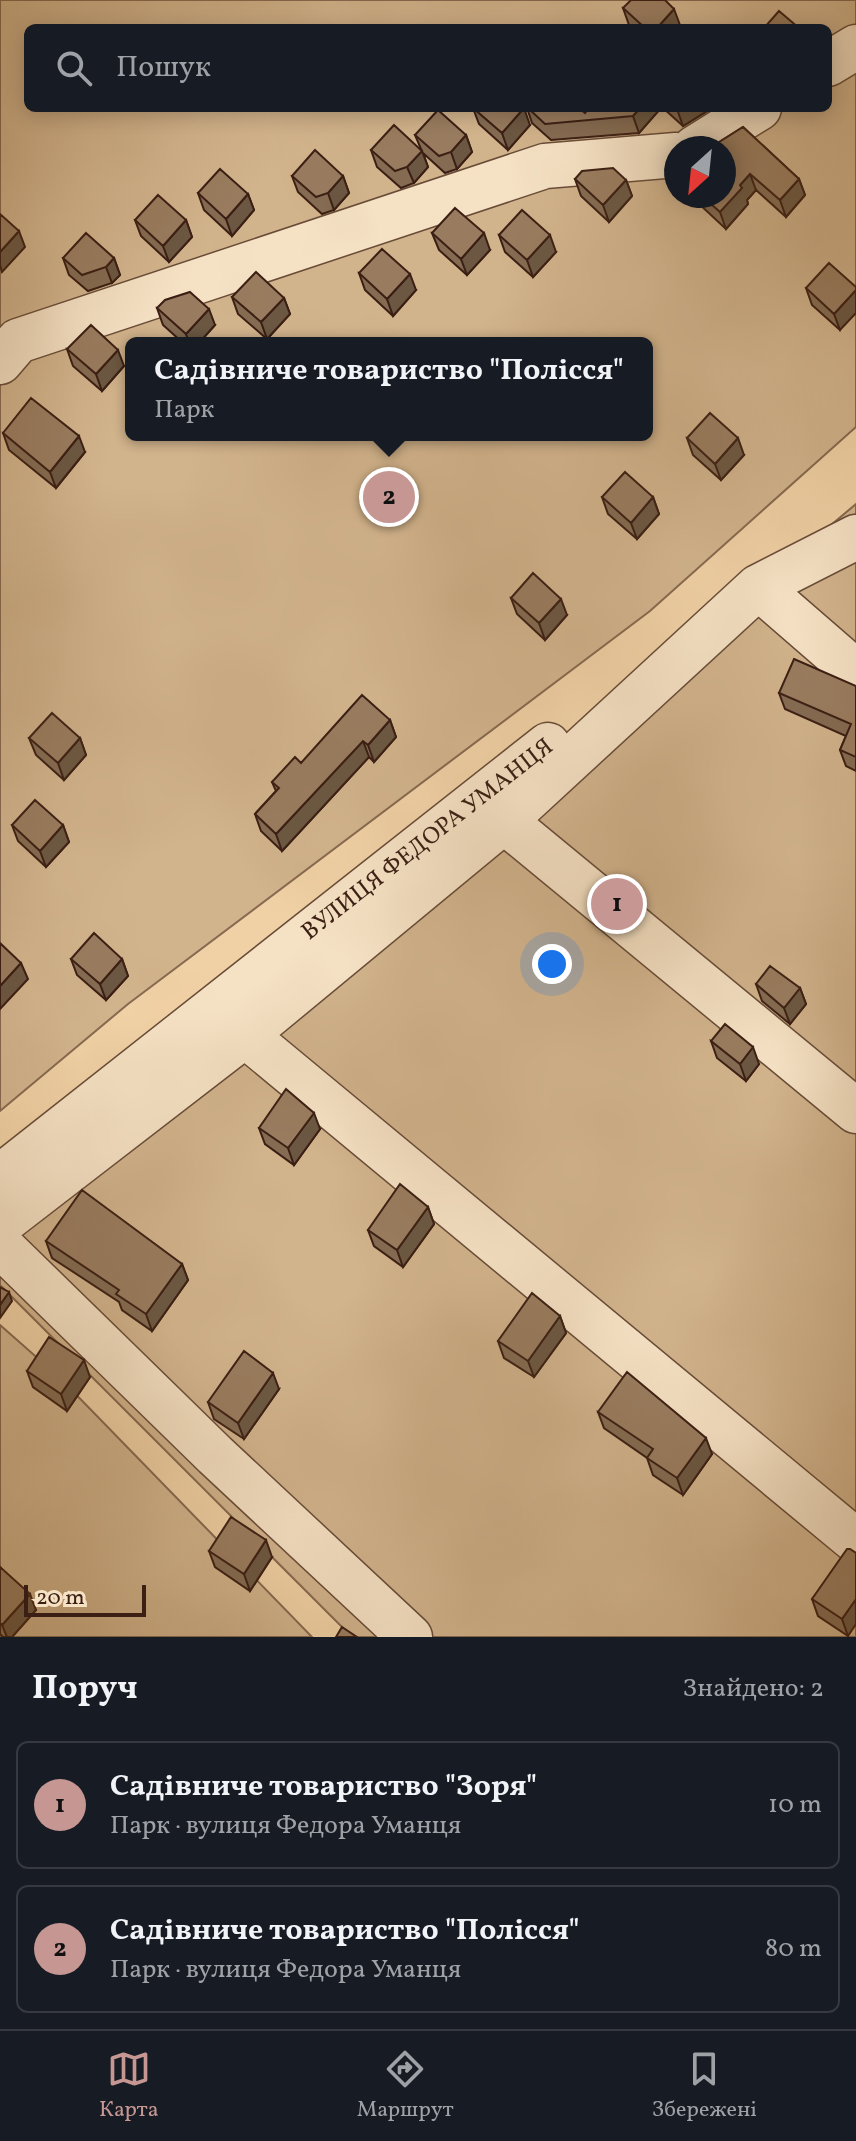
<!DOCTYPE html>
<html lang="uk">
<meta charset="utf-8">
<style>
:root{--surface:#171b24;--page:#242831;--text:#f1f3f6;--muted:#9ea1a6;--line:#363941;--accent:#c59692}
body{margin:0;font-family:Vollkorn,serif;background:var(--page);color:var(--text)}
.compass{position:absolute;left:664px;top:136px;width:72px;height:72px;border-radius:50%;background:var(--surface);box-shadow:0 4px 20px #0003;rotate:207deg}
.scale{position:absolute;left:24px;bottom:20px;width:122px;box-sizing:border-box;padding-left:8px;border:4px solid #3b1f14;border-top:0;font-size:22px;line-height:28px;white-space:nowrap;color:#3b1f14;-webkit-text-stroke:6px #f5e1c4;paint-order:stroke}
.you{position:absolute;left:552px;top:964px;width:28px;height:28px;margin:-20px;border:6px solid #fff;border-radius:50%;background:#1a73e8;box-shadow:0 0 0 12px #1a73e833}
.badge{display:grid;place-items:center;width:52px;height:52px;border-radius:50%;background:var(--accent);color:#111;font-size:26px;font-weight:700}
.pin{position:absolute;translate:-50% -50%;border:4px solid #fff;box-shadow:0 2px 8px #0006}
.popup{position:absolute;left:125px;top:337px;width:528px;height:104px;box-sizing:border-box;display:grid;place-content:center;border-radius:12px;background:var(--surface);filter:drop-shadow(0 2px 6px #0005);font-size:26px;white-space:nowrap;color:var(--muted)}
.popup b{font-size:30px;color:var(--text)}
.popup::after{content:'';position:absolute;left:50%;top:100%;margin-left:-16px;border:16px solid transparent;border-top-color:var(--surface)}
.list{margin:0;padding:0;list-style:none}
h2{display:flex;justify-content:space-between;align-items:center;height:104px;margin:0;padding:0 32px;font-size:34px}
h2 small{font-size:26px;font-weight:400;color:var(--muted)}
.list li{display:grid;grid-template-columns:52px 1fr auto;gap:24px;align-items:center;box-sizing:border-box;height:128px;margin:0 16px 16px;padding:0 16px;border:2px solid var(--line);border-radius:12px}
.list b{display:block;font-size:30px;white-space:nowrap}
.list p{margin:0;font-size:26px;white-space:nowrap;color:var(--muted)}
.list em{font-size:26px;font-style:normal;color:var(--muted)}
.icon{flex:none;width:44px;height:44px;fill:none;stroke:currentColor;stroke-width:2;stroke-linecap:round;stroke-linejoin:round}
.map{position:relative;flex:none;width:856px;height:1637px;overflow:hidden}
.search{position:absolute;background:var(--surface);box-shadow:0 4px 20px #0003;left:24px;right:24px;top:24px;height:88px;display:flex;align-items:center;gap:20px;box-sizing:border-box;padding:0 28px;border-radius:12px;color:var(--muted);font-size:30px}
.sheet{height:392px;background:var(--surface)}
nav{display:flex;justify-content:space-around;align-items:center;box-sizing:border-box;height:112px;border-top:2px solid var(--line);background:var(--surface);font-size:22px;color:var(--muted)}
nav a{display:grid;justify-items:center;gap:4px}
nav .on{color:var(--accent)}
.map>svg:first-child{display:block}
</style>
<div class="map">
<svg width="856" height="1637" viewBox="0 0 856 1637">
<rect width="100%" height="100%" fill="#f0d1a5"/>
<filter id="stains"><feTurbulence type="fractalNoise" baseFrequency=".0025" numOctaves="4"/><feColorMatrix values="0 0 0 0 .2 0 0 0 0 .09 0 0 0 0 .02 0 0 0 .5 -.17"/></filter>
<radialGradient id="worn" r=".72"><stop offset=".6" stop-color="#630" stop-opacity="0"/><stop offset="1" stop-color="#630" stop-opacity=".3"/></radialGradient>
<path fill="#d1b38c" stroke="#866950" stroke-width="2" fill-rule="evenodd" d="M 0,0 L 856,0 L 856,427 L 650,611 L 128,1004 L 0,1111 ZM 28,28 L 828,28 L 828,108 L 28,108 ZM 676,148 L 724,148 L 724,196 L 676,196 ZM 131,343 L 647,343 L 647,435 L 131,435 Z
M 856,504 L 856,1637 L 352,1637 L 0,1285 L 0,1221 Z
M 0,1325 L 59,1377 L 312,1637 L 0,1637 Z"/>
<g fill="none" stroke-linecap="round" stroke-linejoin="round">
<g stroke="#684c38" stroke-width="47">
<path id="minor" d="M 828,64 L 856,47
M 695,148 L 759,108
M 0,362 L 18,341 L 545,166 L 676,155
M 758,587 L 856,672
M 504,821 L 856,1111
M 245,1035 L 856,1541
M 0,1177 L 548,745
M 0,1224 L 245,1035 L 504,821 L 758,587 L 856,537
M 0,1245 L 215,1455 L 410,1637"/>
</g>
<use href="#minor" stroke="#f5e1c4" stroke-width="44"/>
</g>
<path fill="#846b52" stroke="#3b1f14" stroke-width="2" d="M 623,8 L 680,25 L 678,28 L 633,28 L 629,25 Z
M 473,108 L 530,125 L 508,150 L 479,124 Z
M 527,108 L 579,108 L 585,113 L 661,108 L 639,133 L 551,140 L 532,123 Z
M 663,108 L 712,108 L 683,126 Z
M 743,127 L 799,179 L 805,195 L 786,217 L 756,190 L 747,200 L 748,204 L 726,229 L 698,203 L 695,196 L 724,196 L 724,148 L 718,148 L 716,144 Z
M 415,135 L 466,135 L 472,152 L 457,169 L 445,173 L 423,153 L 428,167 L 414,183 L 401,188 L 377,167 L 371,150 L 421,149 Z
M 292,176 L 343,176 L 349,193 L 334,210 L 322,214 L 298,192 Z
M 575,179 L 626,180 L 632,196 L 609,222 L 581,196 Z
M 198,193 L 248,194 L 254,210 L 232,236 L 204,210 Z
M 135,220 L 186,220 L 192,237 L 169,262 L 141,236 Z
M 432,233 L 490,250 L 467,275 L 439,250 Z
M 499,235 L 556,252 L 533,277 L 505,252 Z
M 63,258 L 114,258 L 120,275 L 112,283 L 88,291 L 69,275 Z
M 359,273 L 416,290 L 393,316 L 365,290 Z
M 856,287 L 840,330 L 812,305 L 806,288 Z
M 232,297 L 284,298 L 290,314 L 267,339 L 238,314 Z
M 157,308 L 215,325 L 199,343 L 183,343 L 163,325 Z
M 67,349 L 124,366 L 102,391 L 73,366 Z
M 3,433 L 85,452 L 56,488 L 9,450 Z
M 687,438 L 744,455 L 721,480 L 693,455 Z
M 602,497 L 653,497 L 659,514 L 637,539 L 608,514 Z
M 511,598 L 567,615 L 545,640 L 517,614 Z
M 856,686 L 856,771 L 846,766 L 840,750 L 846,736 L 785,709 L 779,693 Z
M 390,720 L 396,737 L 374,762 L 369,757 L 282,851 L 261,831 L 255,814 L 276,791 L 272,782 L 301,763 Z
M 29,738 L 80,738 L 86,755 L 64,780 L 36,755 Z
M 12,825 L 63,825 L 69,842 L 46,867 L 18,841 Z
M 71,959 L 122,959 L 128,976 L 106,1000 L 77,975 Z
M 756,984 L 800,988 L 806,1004 L 790,1024 L 762,1001 Z
M 711,1041 L 759,1064 L 746,1081 L 717,1058 Z
M 259,1128 L 320,1129 L 294,1165 L 265,1144 Z
M 428,1207 L 434,1224 L 403,1267 L 374,1246 L 368,1230 Z
M 46,1241 L 182,1264 L 188,1280 L 152,1331 L 122,1310 L 119,1302 L 52,1258 Z
M 560,1316 L 566,1333 L 534,1377 L 504,1358 L 498,1341 Z
M 27,1371 L 90,1377 L 67,1411 L 33,1387 Z
M 279,1389 L 244,1439 L 214,1419 L 208,1402 Z
M 598,1412 L 712,1454 L 683,1495 L 653,1475 L 647,1458 L 604,1428 Z
M 209,1551 L 272,1557 L 250,1591 L 215,1567 Z
M 856,1553 L 848,1636 L 818,1616 L 812,1599 Z
M 0,1567 L 36,1610 L 12,1637 L 3,1637 L 0,1634 Z"/>
<path fill="#6b5742" stroke="#3b1f14" stroke-width="2" d="M 674,9 L 680,25 L 678,28 L 657,28 Z
M 524,108 L 530,125 L 508,150 L 502,133 Z
M 640,108 L 661,108 L 639,133 L 633,116 Z
M 679,108 L 712,108 L 683,126 L 677,109 Z
M 466,135 L 472,152 L 457,169 L 451,152 Z
M 422,151 L 428,167 L 414,183 L 407,167 Z
M 750,174 L 756,190 L 747,200 L 748,204 L 726,229 L 720,212 L 740,185 Z
M 343,176 L 349,193 L 334,210 L 328,193 Z
M 799,179 L 805,195 L 786,217 L 780,200 Z
M 626,180 L 632,196 L 609,222 L 603,205 Z
M 248,194 L 254,210 L 232,236 L 226,219 Z
M 186,220 L 192,237 L 169,262 L 163,246 Z
M 19,231 L 25,247 L 2,272 L 0,265 L 0,252 Z
M 484,233 L 490,250 L 467,275 L 461,259 Z
M 550,235 L 556,252 L 533,277 L 527,260 Z
M 114,258 L 120,275 L 112,283 L 106,267 Z
M 410,274 L 416,290 L 393,316 L 387,299 Z
M 856,290 L 856,313 L 840,330 L 834,314 Z
M 284,298 L 290,314 L 267,339 L 261,322 Z
M 209,309 L 215,325 L 199,343 L 189,343 L 186,334 Z
M 118,350 L 124,366 L 102,391 L 96,374 Z
M 79,436 L 85,452 L 56,488 L 50,472 Z
M 738,438 L 744,455 L 721,480 L 715,464 Z
M 653,497 L 659,514 L 637,539 L 631,523 Z
M 561,599 L 567,615 L 545,640 L 539,623 Z
M 390,720 L 396,737 L 374,762 L 368,745 Z
M 80,738 L 86,755 L 64,780 L 58,763 Z
M 363,741 L 369,757 L 282,851 L 276,834 Z
M 63,825 L 69,842 L 46,867 L 40,851 Z
M 122,959 L 128,976 L 106,1000 L 100,984 Z
M 21,963 L 28,979 L 0,1009 L 0,986 Z
M 800,988 L 806,1004 L 790,1024 L 784,1008 Z
M 753,1047 L 759,1064 L 746,1081 L 740,1064 Z
M 314,1113 L 320,1129 L 294,1165 L 288,1148 Z
M 428,1207 L 434,1224 L 403,1267 L 397,1250 Z
M 182,1264 L 188,1280 L 152,1331 L 146,1314 Z
M 9,1292 L 12,1301 L 0,1318 L 0,1305 Z
M 560,1316 L 566,1333 L 534,1377 L 528,1361 Z
M 84,1360 L 90,1377 L 67,1411 L 61,1394 Z
M 273,1373 L 279,1389 L 244,1439 L 238,1423 Z
M 706,1438 L 712,1454 L 683,1495 L 677,1478 Z
M 266,1540 L 272,1557 L 250,1591 L 244,1574 Z
M 30,1594 L 36,1610 L 12,1637 L 7,1637 L 2,1625 Z
M 856,1599 L 856,1624 L 848,1636 L 842,1619 Z"/>
<path fill="#997c5f" stroke="#3b1f14" stroke-width="2" d="M 631,0 L 665,0 L 674,9 L 657,28 L 645,28 L 623,8 Z
M 779,11 L 799,28 L 764,28 Z
M 473,108 L 524,108 L 502,133 Z
M 528,108 L 579,108 L 585,113 L 589,108 L 640,108 L 633,116 L 545,124 Z
M 438,110 L 466,135 L 451,152 L 439,156 L 415,135 Z
M 394,125 L 422,151 L 407,167 L 395,171 L 371,150 Z
M 743,127 L 799,179 L 780,200 L 750,174 L 740,185 L 742,188 L 720,212 L 702,196 L 724,196 L 724,148 L 721,148 L 716,144 Z
M 315,150 L 343,176 L 328,193 L 316,197 L 292,176 Z
M 613,168 L 626,180 L 603,205 L 575,179 L 582,171 Z
M 220,169 L 248,194 L 226,219 L 198,193 Z
M 158,195 L 186,220 L 163,246 L 135,220 Z
M 455,208 L 484,233 L 461,259 L 432,233 Z
M 522,210 L 550,235 L 527,260 L 499,235 Z
M 0,214 L 19,231 L 0,252 Z
M 86,233 L 114,258 L 106,267 L 82,275 L 63,258 Z
M 382,249 L 410,274 L 387,299 L 359,273 Z
M 829,263 L 856,287 L 856,290 L 834,314 L 806,288 Z
M 256,272 L 284,298 L 261,322 L 232,297 Z
M 190,292 L 209,309 L 186,334 L 157,308 L 165,300 Z
M 91,325 L 118,350 L 96,374 L 67,349 Z
M 31,398 L 79,436 L 50,472 L 3,433 Z
M 710,413 L 738,438 L 715,464 L 687,438 Z
M 625,472 L 653,497 L 631,523 L 602,497 Z
M 533,573 L 561,599 L 539,623 L 511,598 Z
M 794,659 L 856,686 L 856,757 L 840,750 L 851,724 L 779,693 Z
M 362,695 L 390,720 L 368,745 L 363,741 L 276,834 L 255,814 L 279,788 L 272,782 L 295,757 L 301,763 Z
M 52,713 L 80,738 L 58,763 L 29,738 Z
M 35,800 L 63,825 L 40,851 L 12,825 Z
M 94,933 L 122,959 L 100,984 L 71,959 Z
M 0,943 L 21,963 L 0,986 Z
M 770,966 L 800,988 L 784,1008 L 756,984 Z
M 725,1024 L 753,1047 L 740,1064 L 711,1041 Z
M 286,1089 L 314,1113 L 288,1148 L 259,1128 Z
M 400,1184 L 428,1207 L 397,1250 L 368,1230 Z
M 82,1190 L 182,1264 L 146,1314 L 116,1294 L 119,1290 L 46,1241 Z
M 0,1287 L 9,1292 L 0,1305 Z
M 532,1293 L 560,1316 L 528,1361 L 498,1341 Z
M 49,1337 L 84,1360 L 61,1394 L 27,1371 Z
M 244,1351 L 273,1373 L 238,1423 L 208,1402 Z
M 627,1372 L 706,1438 L 677,1478 L 647,1458 L 653,1449 L 598,1412 Z
M 231,1517 L 266,1540 L 244,1574 L 209,1551 Z
M 847,1549 L 850,1549 L 856,1553 L 856,1599 L 842,1619 L 812,1599 Z
M 0,1567 L 30,1594 L 2,1625 L 0,1623 Z
M 342,1627 L 357,1637 L 336,1637 Z"/>
<g text-anchor="middle" dominant-baseline="central" stroke-width="6" stroke-linejoin="round" paint-order="stroke">
<g font-size="24" fill="#3b1f14" stroke="#f5e1c4">
<text transform="translate(428 840) rotate(-38)">ВУЛИЦЯ ФЕДОРА УМАНЦЯ</text>
</g>
</g>
<rect width="100%" height="100%" filter="url(#stains)"/>
<rect width="100%" height="100%" fill="url(#worn)"/>
</svg>
<svg class="compass" viewBox="-18 -18 36 36"><path d="M0-13l5 13h-10z" fill="#e53935"/><path d="M0 13l5-13h-10z" fill="#9ea1a6"/></svg>
<div class="scale">20 m</div>
<div class="you"></div>
<div class="pin badge" style="left:617px;top:904px">1</div>
<div class="pin badge" style="left:389px;top:497px">2</div>
<div class="popup"><b>Садівниче товариство &quot;Полісся&quot;</b>Парк</div>
<div class="search"><svg class="icon" aria-label="search" viewBox="0 0 24 24"><circle cx="10" cy="10" r="6"/><path d="M15 15l6 6"/></svg>Пошук</div>
</div>
<section class="sheet">
<h2>Поруч<small>Знайдено: 2</small></h2>
<ul class="list">
<li><span class="badge">1</span><div><b>Садівниче товариство &quot;Зоря&quot;</b><p>Парк · вулиця Федора Уманця</p></div><em>10 m</em></li>
<li><span class="badge">2</span><div><b>Садівниче товариство &quot;Полісся&quot;</b><p>Парк · вулиця Федора Уманця</p></div><em>80 m</em></li>
</ul>
</section>
<nav>
<a class="on"><svg class="icon" aria-label="map" viewBox="0 0 24 24"><path d="M3 6l6-2 6 2 6-2v14l-6 2-6-2-6 2zM9 4v14M15 6v14"/></svg>Карта</a>
<a><svg class="icon" aria-label="directions" viewBox="0 0 24 24"><path d="M12 3l9 9-9 9-9-9zM9 14v-3h6M13 9l2 2-2 2"/></svg>Маршрут</a>
<a><svg class="icon" aria-label="saved" viewBox="0 0 24 24"><path d="M7 4h10v16l-5-4-5 4z"/></svg>Збережені</a>
</nav>
